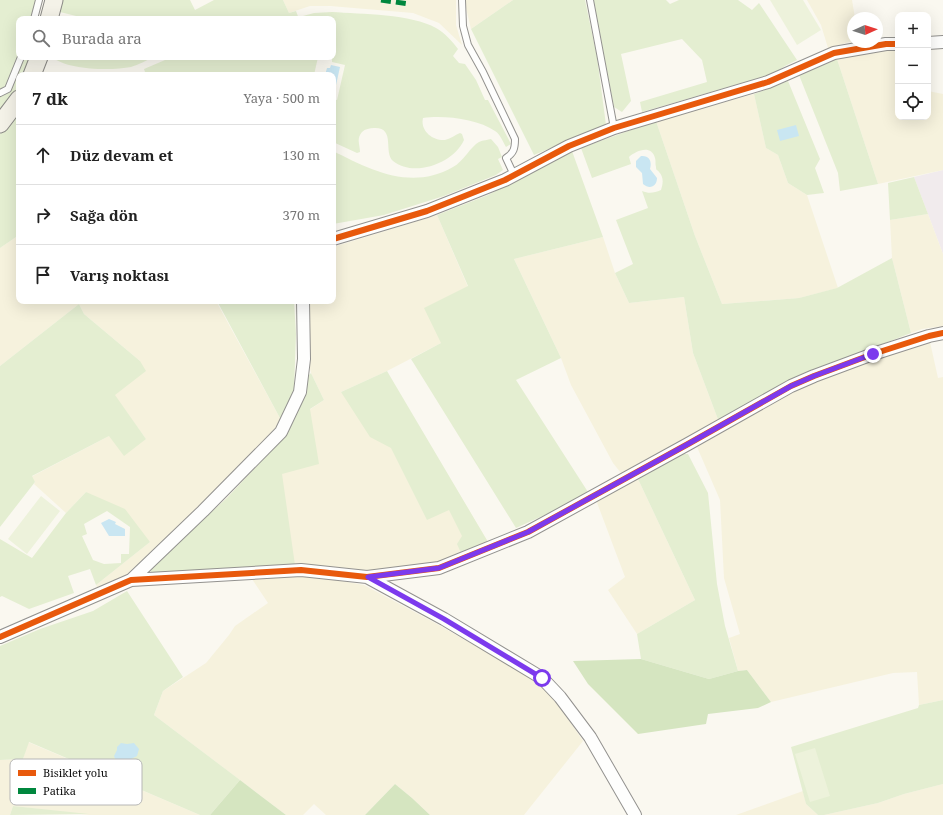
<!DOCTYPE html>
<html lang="tr">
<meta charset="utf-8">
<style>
:root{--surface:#fff;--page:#f6f6f6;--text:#222;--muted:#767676;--line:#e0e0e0}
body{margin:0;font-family:"Noto Serif",serif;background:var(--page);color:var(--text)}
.controls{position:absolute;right:12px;top:12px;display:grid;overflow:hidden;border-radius:8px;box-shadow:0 4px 16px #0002}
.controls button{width:36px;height:36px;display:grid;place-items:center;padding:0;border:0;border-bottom:1px solid var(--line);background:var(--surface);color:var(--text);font:20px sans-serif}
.compass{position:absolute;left:847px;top:12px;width:36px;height:36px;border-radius:50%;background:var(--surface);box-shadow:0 4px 16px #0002;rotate:87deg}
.stop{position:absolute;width:12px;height:12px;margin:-9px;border:3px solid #7c3aed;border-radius:50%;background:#fff}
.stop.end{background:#7c3aed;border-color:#fff;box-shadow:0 1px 4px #0008}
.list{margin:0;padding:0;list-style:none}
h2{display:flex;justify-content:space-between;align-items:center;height:52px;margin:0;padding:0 16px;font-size:17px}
h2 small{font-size:13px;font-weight:400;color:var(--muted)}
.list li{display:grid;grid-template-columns:26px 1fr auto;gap:12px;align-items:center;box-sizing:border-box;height:60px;padding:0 16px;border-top:1px solid var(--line)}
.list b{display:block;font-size:15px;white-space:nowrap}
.list em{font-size:13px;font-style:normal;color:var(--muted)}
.icon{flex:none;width:22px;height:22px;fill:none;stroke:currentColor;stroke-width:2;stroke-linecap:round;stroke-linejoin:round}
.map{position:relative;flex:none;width:943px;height:815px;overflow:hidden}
.search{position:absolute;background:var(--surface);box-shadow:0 4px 16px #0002;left:16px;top:16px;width:320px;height:44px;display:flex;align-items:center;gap:10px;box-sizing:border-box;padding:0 14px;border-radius:8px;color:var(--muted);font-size:15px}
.panel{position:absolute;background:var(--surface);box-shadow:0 4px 16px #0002;left:16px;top:72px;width:320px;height:232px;border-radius:8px}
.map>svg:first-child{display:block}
</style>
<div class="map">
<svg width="943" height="815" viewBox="0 0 943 815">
<rect width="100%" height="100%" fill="#faf8f0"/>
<path fill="#f1ebed" d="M 943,170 L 943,254 L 914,177 Z"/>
<path fill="#f6f2dd" d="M 283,0 L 456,0 L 456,25 L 462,45 L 439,23 L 413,13 L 330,6 L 310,6 L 289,13 Z
M 465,0 L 513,0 L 471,29 L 466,8 Z
M 807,0 L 852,0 L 855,18 L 853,18 L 853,41 L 828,48 L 821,25 Z
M 884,49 L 898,49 L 898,117 L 928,117 L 928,91 L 943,94 L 943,170 L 878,184 L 837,59 Z
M 754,94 L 766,148 L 778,155 L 788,183 L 807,195 L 838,288 L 799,298 L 722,304 L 695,236 L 656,121 Z
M 928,214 L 943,254 L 943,326 L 922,329 L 911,333 L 892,258 L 890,220 Z
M 437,215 L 468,287 L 441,343 L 387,371 L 341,392 L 421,430 L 488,542 L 438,563 L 367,572 L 149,569 L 227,498 L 285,436 L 293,421 L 324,400 L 311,373 L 308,360 L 307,301 L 333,301 L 333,247 Z
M 19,235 L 19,301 L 216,301 L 281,420 L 276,429 L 207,500 L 127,574 L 99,591 L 96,585 L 150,542 L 86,492 L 66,513 L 34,484 L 35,482 L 31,477 L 109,436 L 146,439 L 114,395 L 140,361 L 84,314 L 79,304 L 0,366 L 0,248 Z
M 603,237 L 615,273 L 629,303 L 684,297 L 693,353 L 719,422 L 621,473 L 613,463 L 571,385 L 561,358 L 514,259 Z
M 930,342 L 938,378 L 943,377 L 943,700 L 919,705 L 917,672 L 893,673 L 771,702 L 747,670 L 738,671 L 729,638 L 740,634 L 724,578 L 720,500 L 697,447 L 737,423 L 811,382 Z
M 638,479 L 695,600 L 637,634 L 608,590 L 625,577 L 596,500 Z
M 309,575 L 364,585 L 437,624 L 539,682 L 561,708 L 583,741 L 524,815 L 430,815 L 412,798 L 395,784 L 365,815 L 326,815 L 314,804 L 303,815 L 286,815 L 154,715 L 163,691 L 206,663 L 229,635 L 235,626 L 268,603 L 252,579 Z
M 28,742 L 200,815 L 89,815 L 13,806 L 10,815 L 0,815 L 0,760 L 23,759 Z
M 943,784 L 943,815 L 824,815 L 878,803 L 904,794 Z
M 803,791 L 806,804 L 818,815 L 736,815 Z"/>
<path fill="#e4eed1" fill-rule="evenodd" d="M 0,0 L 36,0 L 30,19 L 19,19 L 19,53 L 11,76 L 6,86 L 0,89 Z
M 62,0 L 190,0 L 195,10 L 214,0 L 283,0 L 289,13 L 296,11 L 299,19 L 88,19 L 60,12 Z
M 513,0 L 585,0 L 597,57 L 606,125 L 534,155 L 471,29 Z
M 593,0 L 666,0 L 670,4 L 679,0 L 738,0 L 752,10 L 759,3 L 797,60 L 785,66 L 773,74 L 642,112 L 640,102 L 707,82 L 702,60 L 682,39 L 621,54 L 631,101 L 622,112 L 614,107 Z
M 332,12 C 361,14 412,14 436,28 C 445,33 452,41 458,49 L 453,56 L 459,63 L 465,64 L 476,80 L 485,100 L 488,100 L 511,144 L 506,147 C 503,142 500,134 495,131 C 478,119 444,115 423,118 C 420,130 432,141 445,140 C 450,139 455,135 460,133 L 462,134 L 464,140 C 454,163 414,178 393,161 C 383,152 396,127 374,128 C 370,128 365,129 362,132 C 356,139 360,145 360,152 L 357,153 L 333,142 L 333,99 L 337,100 L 345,65 L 332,62 L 333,19 L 304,19 L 303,16 L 314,13 Z
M 23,57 L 33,57 L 25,75 L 19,75 L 19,87 L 0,116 L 0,97 L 9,92 L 12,88 Z
M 52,57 L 154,57 C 147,60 138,65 131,67 C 111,71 67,70 52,57 Z
M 172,57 L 318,57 L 314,75 L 174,75 L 173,74 L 169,75 L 146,75 L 144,69 Z
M 837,59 L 878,184 L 840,191 L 838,173 L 799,75 Z
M 788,81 L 820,159 L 815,168 L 824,193 L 807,195 L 788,183 L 778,155 L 766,148 L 754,94 Z
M 19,109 L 19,235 L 0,248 L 0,134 Z
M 656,121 L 695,236 L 722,304 L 799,298 L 837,288 L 892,258 L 911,333 C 844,358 782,391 719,422 L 693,353 L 684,297 L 629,303 L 615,273 L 633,264 L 616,220 L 648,208 L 642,191 C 649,194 654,193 661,190 C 663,184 664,177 659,172 C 657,169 656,171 656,167 C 655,164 656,161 655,158 C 651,144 636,151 629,157 L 631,164 L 592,178 L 581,148 Z
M 491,139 L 498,147 L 502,157 L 498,159 L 503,170 L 496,175 L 444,196 L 384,215 L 333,224 L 333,151 C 371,170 411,191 453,167 C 463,162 471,146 479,142 C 483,140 488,140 491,139 Z
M 572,151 L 603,237 L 514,259 L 561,358 L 516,380 L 588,492 L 549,513 L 516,528 L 411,359 L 441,343 L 424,308 L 468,286 L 437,215 L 488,195 Z
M 914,177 L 928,214 L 890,220 L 888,183 Z
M 217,301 L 294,301 L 296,334 L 294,390 L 281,420 Z
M 79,304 L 84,314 L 140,361 L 146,371 L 115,395 L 146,439 L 124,456 L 109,436 L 32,476 L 35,482 L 0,527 L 0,366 Z
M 387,371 L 488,542 L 461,553 L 457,544 L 462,536 L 449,510 L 427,520 L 391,448 L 370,437 L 341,392 Z
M 311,373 L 324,400 L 310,409 L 319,464 L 282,474 L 295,565 L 152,573 L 149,569 L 227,498 L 285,436 L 307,377 Z
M 678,454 L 688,454 L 708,493 L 717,584 L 725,626 L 738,671 L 709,679 L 641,659 L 637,634 L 695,600 L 638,479 Z
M 86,492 L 125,509 L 150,542 L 96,585 L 90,569 L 68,576 L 74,593 L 29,609 L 2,596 L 0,597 L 0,539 L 32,558 L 66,513 ZM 107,511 L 130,527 L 129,554 L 121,554 L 121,563 L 104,564 L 93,560 L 82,536 L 87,534 L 84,524 Z
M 127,591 L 183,677 L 163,691 L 154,715 L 240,780 L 210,815 L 200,815 L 29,742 L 23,759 L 0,760 L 0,646 L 40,629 L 93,611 Z
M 943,700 L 943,784 L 904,794 L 878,803 L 824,815 L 818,815 L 806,804 L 791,747 L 918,708 L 919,705 Z
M 13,806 L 89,814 L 10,815 Z"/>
<path fill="#d5e5c0" d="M 641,659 L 709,679 L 738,671 L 747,670 L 771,702 L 758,708 L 708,714 L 706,724 L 638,734 L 588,684 L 573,661 Z
M 240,780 L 286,815 L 210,815 Z
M 395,784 L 412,798 L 430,815 L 365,815 Z"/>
<path fill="#edf2db" d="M 770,0 L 803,0 L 821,30 L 797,45 Z
M 41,496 L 60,511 L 27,554 L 8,539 Z
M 815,748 L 830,796 L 810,802 L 795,754 Z"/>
<path fill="#c9e6f2" d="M 331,65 L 340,67 L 334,94 L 333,75 L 325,75 L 327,68 L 330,68 Z
M 796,125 L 799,136 L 780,141 L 777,130 Z
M 641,156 C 650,155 652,162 650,169 L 657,178 C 657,186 650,190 643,184 L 642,173 L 636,167 L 636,161 Z
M 109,519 L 116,522 L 115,524 L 125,529 L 125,536 L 109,536 L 101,523 Z
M 121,743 L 127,744 L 134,743 L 139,749 L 137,756 L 123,763 L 116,761 L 114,756 L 117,750 L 117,747 Z"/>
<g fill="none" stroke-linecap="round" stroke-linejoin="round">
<g stroke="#93928f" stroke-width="8">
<path id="lane" d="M 462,0 L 463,26 L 468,45 L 483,72 L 515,139 C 515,148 514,153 506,158 L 514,175
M 590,0 L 614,128
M 34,19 L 39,0
M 0,93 L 8,89 L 21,57"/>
</g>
<g stroke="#93928f" stroke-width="14">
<path id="street" d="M 928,43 L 943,42
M 333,239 L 427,211 L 505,180 L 569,146 L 614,128 L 768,82 L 834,53 L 886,44 L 898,44
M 367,577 L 444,619 L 542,678 L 560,697 L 590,737 L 635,815
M 131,580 L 203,511 L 281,432 L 300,392 L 304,359 L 303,301
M 0,637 L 131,580 L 301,570 L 367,577 L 439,568 L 528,532 L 688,444 L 791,386 L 814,376 L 873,354 L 929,336 L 943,333"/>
</g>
<g stroke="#8a8985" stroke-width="19">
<path id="secondary" d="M 49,19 L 54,0
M 32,75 L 39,57
M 0,124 L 19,99"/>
</g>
<use href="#lane" stroke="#fefefd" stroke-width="6"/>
<use href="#street" stroke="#fefefd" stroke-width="12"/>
<use href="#secondary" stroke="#f4f2e8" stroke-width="17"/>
<path stroke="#00873e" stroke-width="5" stroke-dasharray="10 5" stroke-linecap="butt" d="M 381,0 L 409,4"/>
<g stroke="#fff" stroke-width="8">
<path id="cycleway" d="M 333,239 L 427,211 L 505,180 L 569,146 L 614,128 L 768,82 L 834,53 L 886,44 L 898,44
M 0,637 L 131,580 L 301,570 L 367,577 L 439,568 L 528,532 L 688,444 L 791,386 L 814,376 L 873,354 L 929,336 L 943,333"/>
</g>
<use href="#cycleway" stroke="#e8590c" stroke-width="6"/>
</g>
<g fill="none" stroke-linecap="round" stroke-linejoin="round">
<path stroke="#7c3aed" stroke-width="5" d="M 542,678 L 444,619 L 368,577 L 439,568 L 528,532 L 688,444 L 791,386 L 814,376 L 873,354"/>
</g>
<rect x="10" y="759" width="132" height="46" rx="6" fill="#fff" stroke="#b6b6b6" stroke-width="1"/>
<rect x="18" y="770" width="18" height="6" fill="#e8590c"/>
<rect x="18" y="788" width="18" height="6" fill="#00873e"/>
<g font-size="11" fill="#0c0c0c">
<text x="43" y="777">Bisiklet yolu</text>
<text x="43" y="795">Patika</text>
</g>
</svg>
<div class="controls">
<button>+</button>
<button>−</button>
<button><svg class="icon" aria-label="locate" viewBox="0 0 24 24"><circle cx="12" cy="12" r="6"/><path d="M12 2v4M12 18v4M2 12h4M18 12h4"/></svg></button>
</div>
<svg class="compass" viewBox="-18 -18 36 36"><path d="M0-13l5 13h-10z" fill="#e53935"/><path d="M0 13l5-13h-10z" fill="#767676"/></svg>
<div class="stop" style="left:542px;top:678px"></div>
<div class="stop end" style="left:873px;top:354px"></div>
<div class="search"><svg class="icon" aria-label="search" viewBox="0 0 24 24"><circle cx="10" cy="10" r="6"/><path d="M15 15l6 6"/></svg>Burada ara</div>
<section class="panel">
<h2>7 dk<small>Yaya · 500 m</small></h2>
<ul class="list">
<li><svg class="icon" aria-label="ahead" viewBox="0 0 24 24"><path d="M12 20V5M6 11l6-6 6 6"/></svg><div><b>Düz devam et</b></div><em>130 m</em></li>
<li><svg class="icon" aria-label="right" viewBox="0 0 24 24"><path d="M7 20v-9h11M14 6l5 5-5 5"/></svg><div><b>Sağa dön</b></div><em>370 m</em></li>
<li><svg class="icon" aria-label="arrive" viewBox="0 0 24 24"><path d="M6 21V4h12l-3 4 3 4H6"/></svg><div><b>Varış noktası</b></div></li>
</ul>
</section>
</div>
